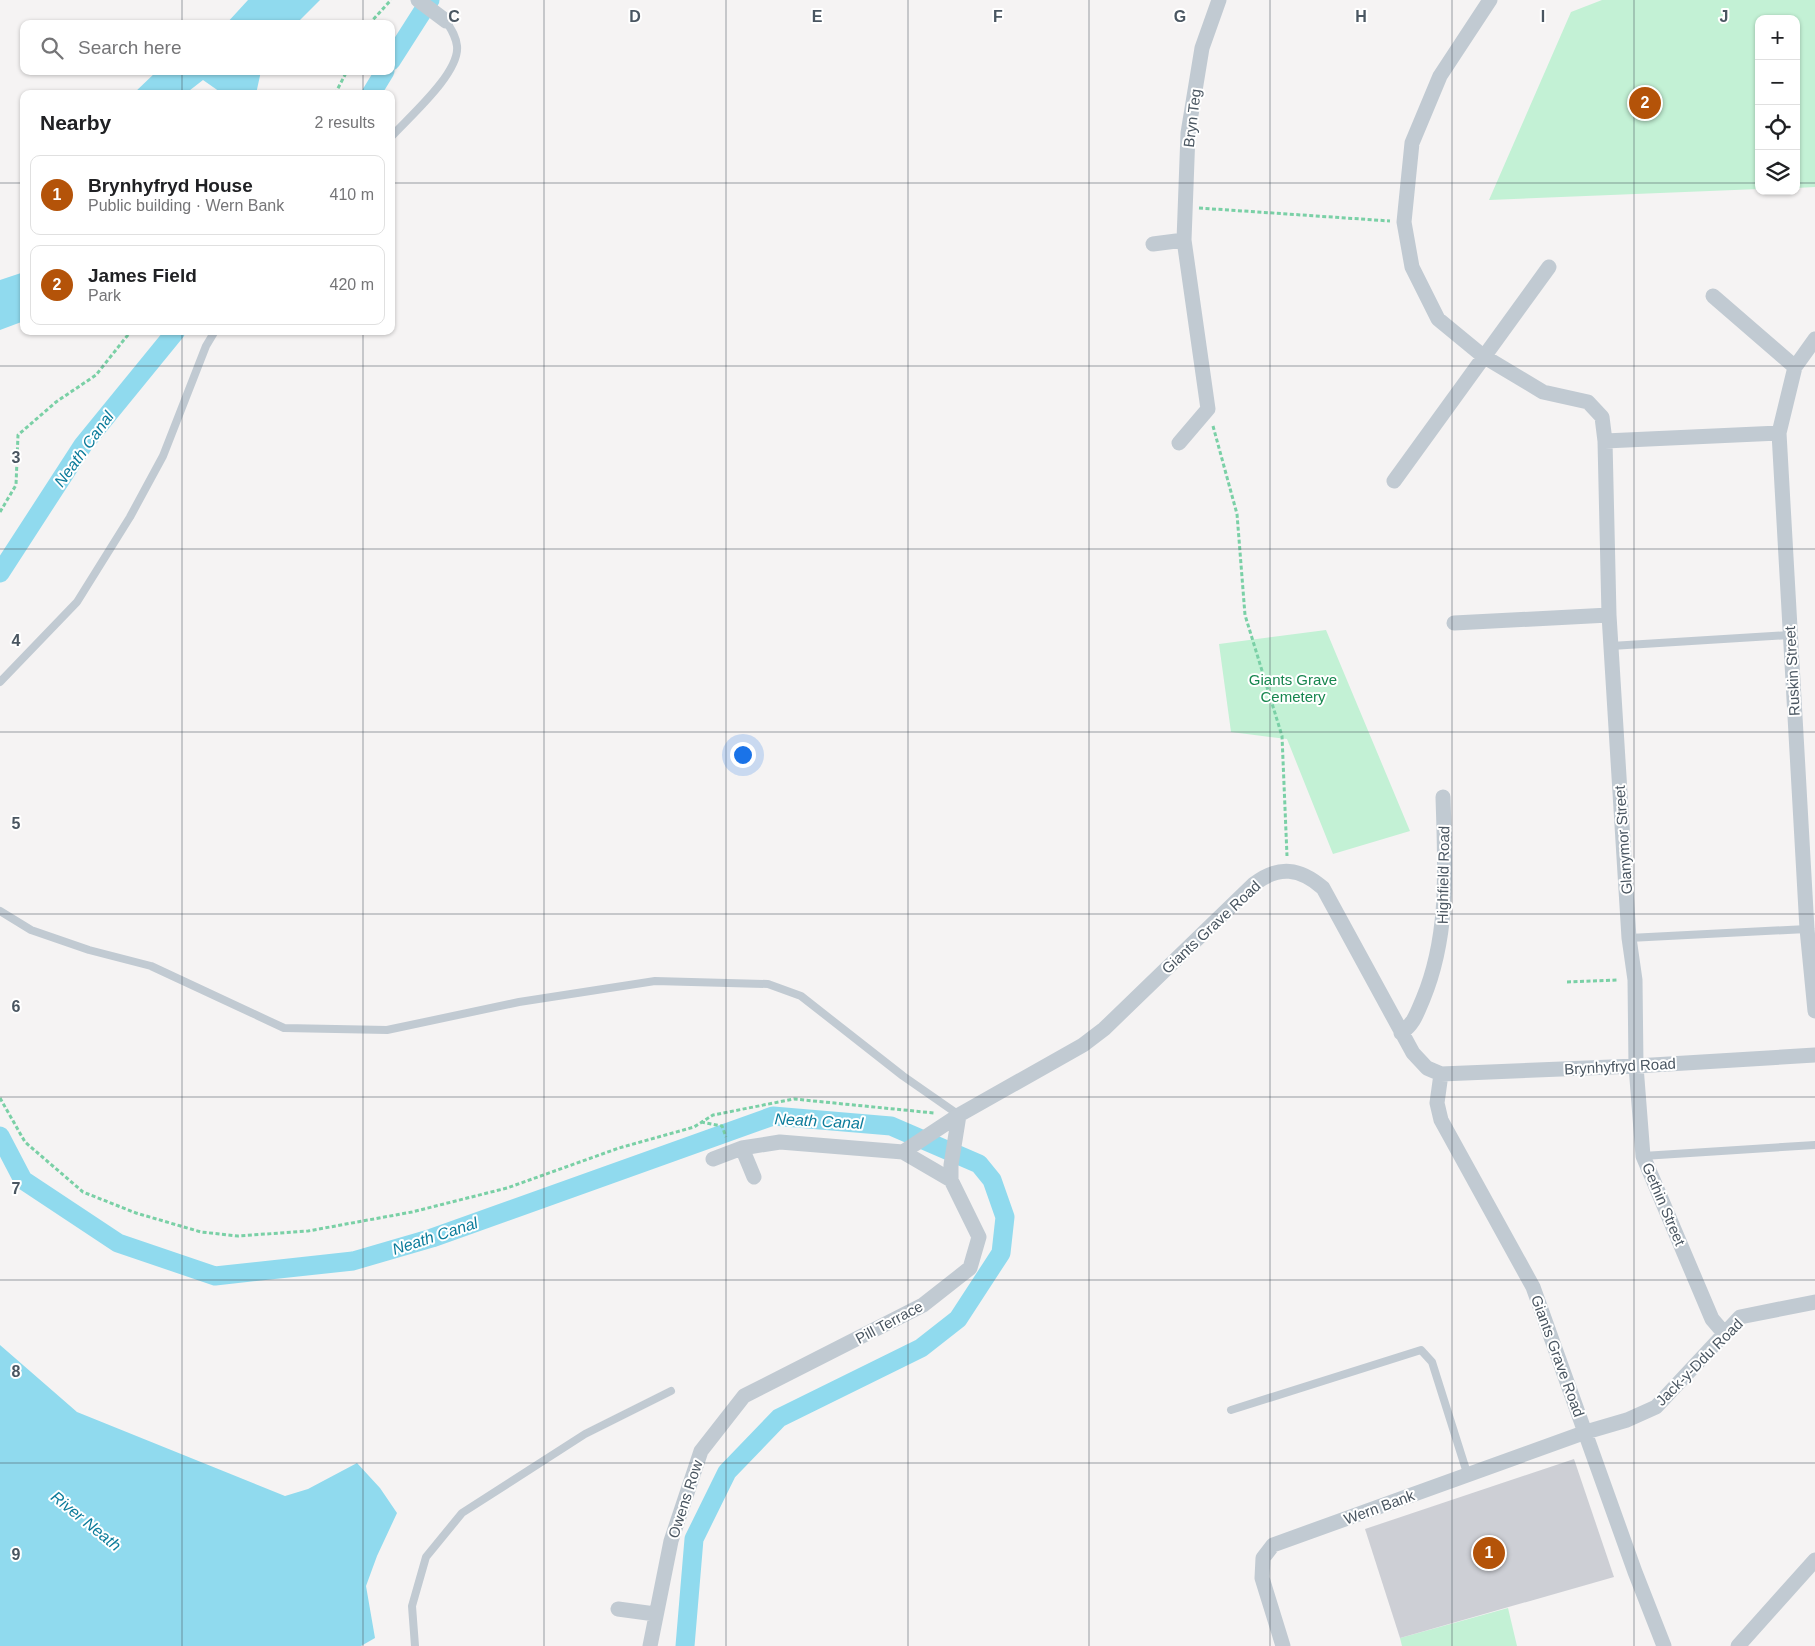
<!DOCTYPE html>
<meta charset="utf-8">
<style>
:root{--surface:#fff;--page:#f6f6f6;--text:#202124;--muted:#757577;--line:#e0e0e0;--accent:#b45309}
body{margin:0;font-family:Arial,sans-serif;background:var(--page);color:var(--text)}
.controls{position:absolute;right:15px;top:15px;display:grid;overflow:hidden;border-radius:10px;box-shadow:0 1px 4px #0004}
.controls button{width:45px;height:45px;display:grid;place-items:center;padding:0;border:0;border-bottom:1px solid var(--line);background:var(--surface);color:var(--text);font:25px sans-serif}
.you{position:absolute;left:742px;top:754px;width:18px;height:18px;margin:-12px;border:4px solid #fff;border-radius:50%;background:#1a73e8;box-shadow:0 0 0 8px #1a73e833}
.badge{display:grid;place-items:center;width:32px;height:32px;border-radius:50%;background:var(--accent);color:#fff;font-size:16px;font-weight:700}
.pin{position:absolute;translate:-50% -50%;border:2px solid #fff;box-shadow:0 1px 5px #0006}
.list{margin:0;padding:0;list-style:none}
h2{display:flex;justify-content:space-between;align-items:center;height:65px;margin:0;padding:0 20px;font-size:21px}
h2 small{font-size:16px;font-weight:400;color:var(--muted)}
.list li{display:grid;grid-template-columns:32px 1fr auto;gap:15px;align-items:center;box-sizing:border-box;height:80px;margin:0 10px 10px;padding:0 10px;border:1px solid var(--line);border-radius:10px}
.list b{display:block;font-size:19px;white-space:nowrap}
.list p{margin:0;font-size:16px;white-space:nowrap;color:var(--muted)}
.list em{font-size:16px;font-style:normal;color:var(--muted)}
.icon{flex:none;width:28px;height:28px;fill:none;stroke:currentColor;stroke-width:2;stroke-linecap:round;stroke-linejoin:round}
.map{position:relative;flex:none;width:1815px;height:1646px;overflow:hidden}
.search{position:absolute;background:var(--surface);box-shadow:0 1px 4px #0004;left:20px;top:20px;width:375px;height:55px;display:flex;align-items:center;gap:12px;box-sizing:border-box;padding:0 18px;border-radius:10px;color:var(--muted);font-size:19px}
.panel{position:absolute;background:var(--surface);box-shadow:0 1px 4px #0004;left:20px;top:90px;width:375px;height:245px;border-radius:10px}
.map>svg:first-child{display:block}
</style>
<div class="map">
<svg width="1815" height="1646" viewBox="0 0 1815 1646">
<rect width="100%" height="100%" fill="#f5f3f3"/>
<path fill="#c3f1d5" d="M 1602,0 L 1815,0 L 1815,187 L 1796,188 L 1796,19 L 1759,19 L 1759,189 L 1489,200 L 1571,12 Z
M 1326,630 L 1410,831 L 1333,854 L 1287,739 L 1231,732 L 1219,644 Z
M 1508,1608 L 1517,1646 L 1402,1646 L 1400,1638 Z"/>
<path fill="#90daee" d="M 248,0 L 320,0 L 296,24 L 226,24 Z
M 157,71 L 261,71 L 256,94 L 223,94 L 203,80 L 185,94 L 133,94 Z
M 24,272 L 24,321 L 0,330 L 0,280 Z
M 0,1345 L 77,1412 L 285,1496 L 308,1489 L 357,1463 L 380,1488 L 397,1513 L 377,1556 L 366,1586 L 375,1638 L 361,1646 L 0,1646 Z"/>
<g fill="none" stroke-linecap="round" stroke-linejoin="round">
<path stroke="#90daee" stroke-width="19" d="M 391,61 L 430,0
M 371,94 L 385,71
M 0,573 L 83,445 L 176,331
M 0,1136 L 23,1180 L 118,1243 L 215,1276 L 353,1261 L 432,1238 L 773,1116 L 891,1126 L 979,1164 L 992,1180 L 1005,1217 L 1001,1253 L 958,1319 L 921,1348 L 779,1418 L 727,1472 L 694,1539 L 685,1646"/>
</g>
<path fill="#cdcfd5" d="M 1574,1459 L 1614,1577 L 1400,1638 L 1365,1529 Z"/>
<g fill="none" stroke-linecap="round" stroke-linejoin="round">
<path stroke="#7ad0a6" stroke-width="3" stroke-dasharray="4 2.5" stroke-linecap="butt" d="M 369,24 L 391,0
M 335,94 L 347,71
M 1199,208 L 1390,221
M 1213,426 L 1237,514 L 1245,615 L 1282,736 L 1287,856
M 0,512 L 16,485 L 18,435 L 56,402 L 96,375 L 131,331
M 1567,982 L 1619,980
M 0,1098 L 25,1142 L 83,1192 L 136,1213 L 201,1232 L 238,1236 L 308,1231 L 412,1212 L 507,1188 L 619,1148 L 694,1127 L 713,1115 L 794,1099 L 934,1113
M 701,1122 L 722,1126 L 726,1137"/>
<path stroke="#c1cad2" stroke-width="8" d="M 391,137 C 409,117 460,73 457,46 C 456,36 451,29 446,21
M 1611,646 L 1790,635
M 0,682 L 77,602 L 130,517 L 163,456 L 206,346 L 215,331
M 0,911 L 31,930 L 89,950 L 151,966 L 284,1028 L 387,1030 L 519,1002 L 655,981 L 768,984 L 801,996 L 903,1076 L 959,1115
M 1629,938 L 1807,929
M 1643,1156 L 1815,1145
M 1231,1410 L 1421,1350 L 1432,1362 L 1468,1476
M 415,1646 L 412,1606 L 426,1557 L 462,1513 L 585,1434 L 671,1391"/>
<path stroke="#c1cad2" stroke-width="15" d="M 418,0 L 446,21
M 1490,0 L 1440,76 L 1412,143 L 1404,222 L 1412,267 L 1438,319 L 1483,356 L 1543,392 L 1588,402 L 1602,417 L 1605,441 L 1609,615 L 1629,938 L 1635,980 L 1636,1066 L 1643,1156 L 1712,1319 L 1724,1333
M 1153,244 L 1184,240 L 1188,133 L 1202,48 L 1219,0
M 1713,296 L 1795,367
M 1815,339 L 1795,367 L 1779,433 L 1807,929 L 1815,1011
M 1605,441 L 1779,433
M 1179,443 L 1208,409 L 1184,240
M 1394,481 L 1549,267
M 1454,623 L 1609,615
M 1401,1033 C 1414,1024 1417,1013 1423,999 C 1450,934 1445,866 1443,797
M 1441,1074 L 1437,1103 L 1441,1120 L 1533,1287 L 1635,1572 L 1664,1646
M 742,1148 L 754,1177
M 903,1152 L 959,1115 L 1083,1045 L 1104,1029 L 1254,884 C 1279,865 1300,868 1323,888 L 1413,1053 L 1427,1068 L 1441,1074 L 1636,1066 L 1815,1055
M 713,1159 L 742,1148 L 780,1142 L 903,1152 L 951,1180
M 618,1609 L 655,1614
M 650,1646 L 671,1541 L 701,1451 L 744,1396 L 923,1305 L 970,1268 L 979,1237 L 951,1180 L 951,1165 L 959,1115
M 1283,1646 L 1262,1578 L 1263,1558 L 1273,1545 L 1586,1432 L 1627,1420 L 1656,1407 L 1740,1317 L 1815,1302
M 1738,1646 L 1815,1560"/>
</g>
<path fill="none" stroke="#4a5661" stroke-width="1" stroke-opacity="0.55" d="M 182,0 L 182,24M 363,0 L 363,24M 544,0 L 544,1646M 726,0 L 726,1646M 908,0 L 908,1646M 1089,0 L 1089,1646M 1270,0 L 1270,1646M 1452,0 L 1452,1646M 1634,0 L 1634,1646M 182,71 L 182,94M 363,71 L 363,94M 0,183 L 24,183M 391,183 L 1759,183M 1796,183 L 1815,183M 182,331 L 182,1646M 363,331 L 363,1646M 0,366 L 1815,366M 0,549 L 1815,549M 0,732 L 1815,732M 0,914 L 1815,914M 0,1097 L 1815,1097M 0,1280 L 1815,1280M 0,1463 L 1815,1463"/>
<g text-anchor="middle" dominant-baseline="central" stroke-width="4" stroke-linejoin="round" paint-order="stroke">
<g font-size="15" fill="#4a5661" stroke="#fff">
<text transform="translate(1192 118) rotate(-83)">Bryn Teg</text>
<text transform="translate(1792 671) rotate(-93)">Ruskin Street</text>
<text transform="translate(1623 840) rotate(-94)">Glanymor Street</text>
<text transform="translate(1443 875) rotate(-89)">Highfield Road</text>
<text transform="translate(1211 927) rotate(-43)">Giants Grave Road</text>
<text transform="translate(1620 1066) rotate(-3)">Brynhyfryd Road</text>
<text transform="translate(1664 1204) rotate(67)">Gethin Street</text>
<text transform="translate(889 1322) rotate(-28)">Pill Terrace</text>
<text transform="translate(1558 1356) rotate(70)">Giants Grave Road</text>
<text transform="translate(1699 1362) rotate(-45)">Jack-y-Ddu Road</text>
<text transform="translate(685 1499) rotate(-72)">Owens Row</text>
<text transform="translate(1379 1507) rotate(-20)">Wern Bank</text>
</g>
<g font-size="15" fill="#17864f" stroke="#fff">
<text x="1293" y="679">Giants Grave<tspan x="1293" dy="17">Cemetery</tspan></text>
</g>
<g font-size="16" font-style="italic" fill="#0c7c9b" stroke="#fff">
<text transform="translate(84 449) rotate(-54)">Neath Canal</text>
<text transform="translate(819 1121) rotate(3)">Neath Canal</text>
<text transform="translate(435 1236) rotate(-18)">Neath Canal</text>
<text transform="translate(86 1521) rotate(39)">River Neath</text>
</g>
</g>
<g font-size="16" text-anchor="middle" font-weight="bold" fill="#4a5661" stroke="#fff" stroke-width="4" stroke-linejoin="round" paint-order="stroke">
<text x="454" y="22">C</text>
<text x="635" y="22">D</text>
<text x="817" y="22">E</text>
<text x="998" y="22">F</text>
<text x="1180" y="22">G</text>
<text x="1361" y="22">H</text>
<text x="1543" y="22">I</text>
<text x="1724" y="22">J</text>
<text x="16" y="463">3</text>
<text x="16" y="646">4</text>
<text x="16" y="829">5</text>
<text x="16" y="1012">6</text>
<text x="16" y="1194">7</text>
<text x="16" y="1377">8</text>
<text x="16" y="1560">9</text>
</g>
</svg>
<div class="controls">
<button>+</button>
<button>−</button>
<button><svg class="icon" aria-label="locate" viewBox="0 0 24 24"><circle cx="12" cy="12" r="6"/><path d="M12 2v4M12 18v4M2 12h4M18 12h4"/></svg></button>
<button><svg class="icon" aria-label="layers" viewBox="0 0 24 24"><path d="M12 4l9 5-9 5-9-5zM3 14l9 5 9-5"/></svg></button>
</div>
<div class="you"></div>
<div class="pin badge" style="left:1489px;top:1553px">1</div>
<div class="pin badge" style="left:1645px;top:103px">2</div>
<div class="search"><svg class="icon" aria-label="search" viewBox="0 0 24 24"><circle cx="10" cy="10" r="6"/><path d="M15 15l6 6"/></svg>Search here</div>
<section class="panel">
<h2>Nearby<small>2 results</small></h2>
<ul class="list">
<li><span class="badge">1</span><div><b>Brynhyfryd House</b><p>Public building · Wern Bank</p></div><em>410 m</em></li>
<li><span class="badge">2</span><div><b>James Field</b><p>Park</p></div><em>420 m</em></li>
</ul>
</section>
</div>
